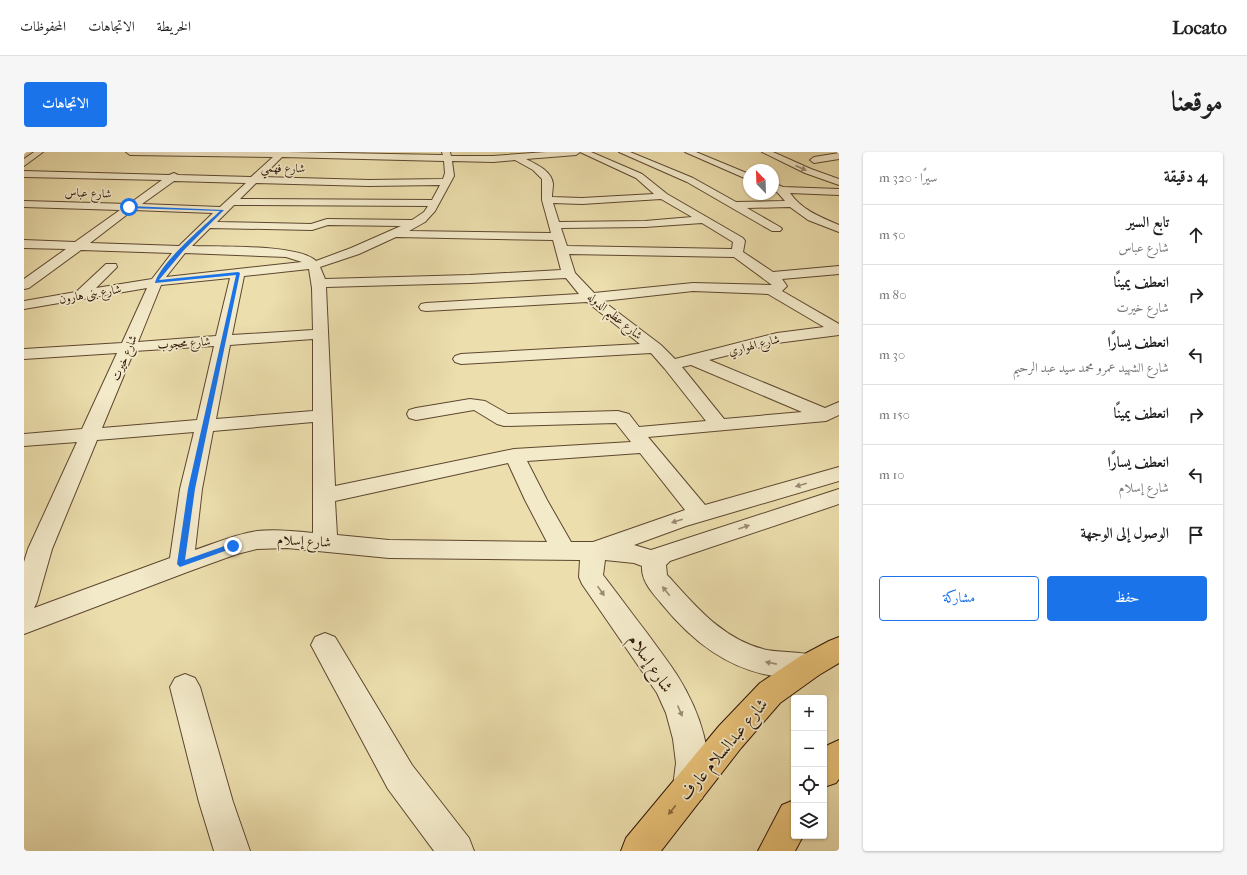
<!DOCTYPE html>
<html lang="ar">
<meta charset="utf-8">
<style>
:root{--surface:#fff;--page:#f6f6f6;--text:#222;--muted:#767676;--line:#e0e0e0;--accent:#1a73e8}
body{margin:0;font-family:"IM FELL French Canon",Amiri,serif;background:var(--page);color:var(--text);direction:rtl}
.controls{position:absolute;right:12px;bottom:12px;display:grid;overflow:hidden;border-radius:4px;box-shadow:0 1px 3px #0004}
.controls button{width:36px;height:36px;display:grid;place-items:center;padding:0;border:0;border-bottom:1px solid var(--line);background:var(--surface);color:var(--text);font:20px sans-serif}
.compass{position:absolute;left:719px;top:12px;width:36px;height:36px;border-radius:50%;background:var(--surface);box-shadow:0 1px 3px #0004;rotate:337deg}
.stop{position:absolute;width:12px;height:12px;margin:-9px;border:3px solid #1a73e8;border-radius:50%;background:#fff}
.stop.end{background:#1a73e8;border-color:#fff;box-shadow:0 1px 4px #0008}
.list{margin:0;padding:0;list-style:none}
h2{display:flex;justify-content:space-between;align-items:center;height:52px;margin:0;padding:0 16px;font-size:17px}
h2 small{font-size:13px;font-weight:400;color:var(--muted)}
.list li{display:grid;grid-template-columns:26px 1fr auto;gap:12px;align-items:center;box-sizing:border-box;height:60px;padding:0 16px;border-top:1px solid var(--line)}
.list b{display:block;font-size:15px;white-space:nowrap}
.list p{margin:0;font-size:13px;white-space:nowrap;color:var(--muted)}
.list em{font-size:13px;font-style:normal;color:var(--muted)}
.actions{display:flex;gap:8px;padding:12px 16px}
.actions a{flex:1;padding:9px 0;border:1px solid var(--accent);border-radius:4px;text-align:center;font-size:14px;color:var(--accent)}
.actions .main{background:var(--accent);color:#fff}
.icon{flex:none;width:22px;height:22px;fill:none;stroke:currentColor;stroke-width:2;stroke-linecap:round;stroke-linejoin:round}
.map{position:relative;flex:none;width:815px;height:699px;overflow:hidden;direction:ltr;border-radius:4px}
header{display:flex;align-items:center;gap:24px;box-sizing:border-box;height:56px;padding:0 20px;background:var(--surface);border-bottom:1px solid var(--line)}
header strong{font-size:19px}
nav{display:flex;gap:22px;margin-inline-start:auto;font-size:14px}
.intro{display:flex;align-items:center;justify-content:space-between;box-sizing:border-box;height:96px;padding:0 24px}
h1{margin:0;font-size:28px}
.button{padding:10px 18px;border-radius:4px;background:var(--accent);color:#fff;font-size:14px;font-weight:700}
main{display:flex;gap:24px;padding:0 24px}
aside{flex:1;background:var(--surface);border-radius:4px;box-shadow:0 1px 3px #0004}
.map>svg:first-child{display:block}
</style>
<header>
<strong>Locato</strong>
<nav><a>الخريطة</a><a>الاتجاهات</a><a>المحفوظات</a></nav>
</header>
<div class="intro"><h1>موقعنا</h1><a class="button">الاتجاهات</a></div>
<main>
<aside>
<h2>4 دقيقة<small>سيرًا · 320 m</small></h2>
<ul class="list">
<li><svg class="icon" aria-label="ahead" viewBox="0 0 24 24"><path d="M12 20V5M6 11l6-6 6 6"/></svg><div><b>تابع السير</b><p>شارع عباس</p></div><em>50 m</em></li>
<li><svg class="icon" aria-label="right" viewBox="0 0 24 24"><path d="M7 20v-9h11M14 6l5 5-5 5"/></svg><div><b>انعطف يمينًا</b><p>شارع خيرت</p></div><em>80 m</em></li>
<li><svg class="icon" aria-label="left" viewBox="0 0 24 24"><path d="M17 20v-9H6M10 6l-5 5 5 5"/></svg><div><b>انعطف يسارًا</b><p>شارع الشهيد عمرو محمد سيد عبد الرحيم</p></div><em>30 m</em></li>
<li><svg class="icon" aria-label="right" viewBox="0 0 24 24"><path d="M7 20v-9h11M14 6l5 5-5 5"/></svg><div><b>انعطف يمينًا</b></div><em>150 m</em></li>
<li><svg class="icon" aria-label="left" viewBox="0 0 24 24"><path d="M17 20v-9H6M10 6l-5 5 5 5"/></svg><div><b>انعطف يسارًا</b><p>شارع إسلام</p></div><em>10 m</em></li>
<li><svg class="icon" aria-label="arrive" viewBox="0 0 24 24"><path d="M6 21V4h12l-3 4 3 4H6"/></svg><div><b>الوصول إلى الوجهة</b></div></li>
</ul>
<div class="actions"><a class="main">حفظ</a><a>مشاركة</a></div>
</aside>
<div class="map">
<svg width="815" height="699" viewBox="0 0 815 699">
<rect width="100%" height="100%" fill="#ecdead"/>
<filter id="stains"><feTurbulence type="fractalNoise" baseFrequency=".005" numOctaves="4"/><feColorMatrix values="0 0 0 0 .2 0 0 0 0 .09 0 0 0 0 .02 0 0 0 .5 -.17"/></filter>
<radialGradient id="worn" r=".72"><stop offset=".6" stop-color="#630" stop-opacity="0"/><stop offset="1" stop-color="#630" stop-opacity=".3"/></radialGradient>
<g fill="none" stroke-linecap="round" stroke-linejoin="round">
<g stroke="#5d4730" stroke-width="2">
<path id="minor" d="M 10,0 L 19,0 L 0,14 L 0,7 Z
M 102,0 L 263,0 L 419,3 L 418,0 L 426,0 L 427,4 L 469,4 L 522,0 L 567,0 L 618,22 L 643,42 L 719,86 L 721,89 L 719,100 L 749,120 L 815,114 L 815,122 L 758,127 L 763,134 L 758,139 L 815,172 L 815,183 L 753,191 L 685,208 L 801,256 L 815,250 L 815,263 L 802,269 L 624,285 L 681,353 L 815,315 L 815,329 L 662,374 L 610,393 L 627,398 L 815,337 L 815,352 L 646,409 L 642,413 L 643,423 L 646,426 C 673,456 701,489 743,498 C 760,501 779,499 795,505 L 799,514 L 795,523 C 782,528 770,527 756,525 C 705,519 668,489 637,451 C 628,440 617,429 618,414 L 610,411 L 581,408 L 579,423 C 594,442 608,462 623,481 C 633,495 644,509 653,523 C 675,558 694,607 678,647 L 666,652 L 654,647 L 649,635 L 652,611 L 649,587 L 642,561 L 633,541 L 558,432 L 555,425 L 556,408 L 365,406 L 263,396 L 233,397 L 213,402 L 166,419 L 0,482 L 0,410 L 4,397 L 53,290 L 0,294 L 0,282 L 58,277 L 93,201 L 0,207 L 0,197 L 98,191 L 123,136 L 0,157 L 0,149 L 52,140 L 82,112 L 92,112 L 93,115 L 72,136 L 128,127 L 148,101 L 57,98 L 5,136 L 0,137 L 0,127 L 42,97 L 0,96 L 0,88 L 51,90 L 96,58 L 0,55 L 0,49 L 105,52 L 138,28 L 0,25 L 0,19 L 145,23 L 150,21 L 154,23 L 227,25 L 249,5 L 106,3 ZM 556,0 L 612,26 L 630,42 L 558,46 L 528,45 C 528,41 529,36 529,32 C 528,19 512,12 502,7 L 552,3 ZM 258,5 L 420,9 L 421,21 L 419,27 L 345,28 L 238,25 ZM 491,8 L 509,18 L 518,27 L 518,48 L 527,81 L 385,79 L 401,70 L 411,59 L 430,24 L 428,9 L 469,10 ZM 150,29 L 222,31 L 196,55 L 118,52 ZM 232,31 L 345,34 L 416,33 L 408,48 L 216,47 ZM 637,47 L 668,65 L 621,69 L 535,70 L 529,51 L 558,52 ZM 210,53 L 404,54 L 400,60 L 388,68 L 303,67 L 287,72 L 193,70 ZM 109,58 L 189,61 L 155,94 L 66,91 ZM 678,71 L 709,90 L 708,97 L 543,94 L 537,76 L 621,75 ZM 304,73 L 377,74 L 327,96 L 292,109 C 275,92 194,95 168,94 L 186,76 L 288,78 ZM 372,85 L 529,88 L 537,118 L 446,123 L 301,127 L 296,115 L 335,102 ZM 161,101 L 262,105 L 278,110 L 142,125 ZM 545,102 L 710,105 L 748,133 L 669,131 L 570,141 L 551,121 ZM 285,117 L 288,136 L 289,178 L 208,183 L 220,124 ZM 206,126 L 192,184 L 114,190 L 137,133 ZM 542,126 L 555,142 L 402,151 L 397,152 L 395,155 L 397,158 L 402,159 L 563,150 L 616,192 L 437,202 L 431,204 L 429,207 L 431,210 L 437,212 L 627,201 L 641,217 L 682,269 L 615,275 L 605,262 L 594,259 L 484,262 L 461,249 L 446,247 L 392,256 L 385,258 L 383,262 L 385,266 L 392,268 L 450,258 L 473,272 L 480,274 L 592,271 L 607,290 L 490,297 L 311,334 L 302,135 L 446,131 ZM 669,139 L 744,142 L 800,175 L 753,181 L 651,207 L 637,193 L 579,149 ZM 289,187 L 289,259 L 192,267 L 206,193 ZM 190,194 L 173,268 L 78,276 L 110,199 ZM 667,213 L 778,260 L 700,267 L 658,215 ZM 289,270 L 289,381 C 271,379 252,377 233,379 C 212,382 191,391 171,398 L 178,337 L 189,279 ZM 170,280 L 156,337 L 146,406 L 10,456 L 13,450 L 28,397 L 73,288 ZM 616,301 L 661,358 L 569,390 L 547,390 L 523,348 L 503,309 ZM 484,311 L 501,348 L 523,390 L 365,388 L 313,383 L 311,349 Z
M 595,0 L 606,0 L 669,26 L 712,50 L 761,49 L 754,41 L 749,38 L 749,31 L 759,35 L 815,37 L 815,43 L 766,41 C 778,58 796,65 815,73 L 815,80 L 784,68 L 766,55 L 723,56 L 756,75 L 758,77 L 756,79 L 748,79 L 663,30 Z
M 661,0 L 672,0 L 725,22 L 725,28 Z
M 738,0 L 749,0 L 787,17 L 815,27 L 815,33 L 781,21 Z
M 815,1 L 815,7 L 790,11 L 786,8 L 790,5 Z
M 301,481 L 311,485 L 388,613 L 445,686 L 450,699 L 410,699 L 364,637 L 287,493 L 291,485 Z
M 161,522 L 171,526 L 176,535 L 209,650 L 226,699 L 190,699 L 175,650 L 146,535 L 151,526 Z"/>
</g>
<g stroke="#2d1507" stroke-width="2">
<path id="major" d="M 815,485 L 815,511 L 795,523 L 756,551 L 717,596 L 637,699 L 597,699 L 602,686 L 695,574 L 736,531 L 775,505 L 805,489 Z
M 815,588 L 815,627 L 812,631 L 800,635 L 800,596 L 804,593 Z
M 770,648 L 770,684 L 779,684 L 771,699 L 734,699 L 758,653 Z"/>
</g>
<use href="#minor" fill="#f3eaca" fill-rule="evenodd"/>
<use href="#major" fill="#e6bf76" fill-rule="evenodd"/>
</g>
<defs><path id="oneway-solid" d="M-6-.8H1V-3.2L6.5 0L1 3.2V.8H-6Z"/></defs>
<g fill="#9a8a72">
<use href="#oneway-solid" transform="translate(777 16) rotate(24)"/>
<use href="#oneway-solid" transform="translate(777 333) rotate(164)"/>
<use href="#oneway-solid" transform="translate(653 369) rotate(162)"/>
<use href="#oneway-solid" transform="translate(720 375) rotate(-19)"/>
<use href="#oneway-solid" transform="translate(577 439) rotate(55)"/>
<use href="#oneway-solid" transform="translate(642 439) rotate(-129)"/>
<use href="#oneway-solid" transform="translate(747 511) rotate(-169)"/>
<use href="#oneway-solid" transform="translate(656 559) rotate(67)"/>
</g>
<use fill="#8a6a3e" href="#oneway-solid" transform="translate(648 658) rotate(129)"/>
<path fill="#1a73e8" d="M 105,54 L 200,58 L 160,98 L 135,128 L 214,120 L 216,121 L 171,337 L 161,408 L 209,391 L 213,394 L 212,395 L 156,415 L 153,412 L 164,337 L 212,123 L 131,131 C 135,112 180,74 196,59 L 104,56 Z"/>
<g text-anchor="middle" dominant-baseline="central" stroke-width="3.5" stroke-linejoin="round" paint-order="stroke">
<g font-size="12" fill="#2d1507" stroke="#f3eaca">
<text transform="translate(259 16) rotate(1)">شارع فهمي</text>
<text transform="translate(64 41) rotate(2)">شارع عباس</text>
<text transform="translate(66 142) rotate(-10)">شارع بنى هارون</text>
<text transform="translate(591 164) rotate(39)">شارع عظيم الدوله</text>
<text transform="translate(160 191) rotate(-4)">شارع محجوب</text>
<text transform="translate(730 193) rotate(-14)">شارع الهواري</text>
<text transform="translate(100 206) rotate(-67)">شارع خيرت</text>
</g>
<g font-size="14" fill="#2d1507" stroke="#f3eaca">
<text transform="translate(280 389) rotate(3)">شارع إسلام</text>
</g>
<g font-size="17" fill="#2d1507" stroke="#f3eaca">
<text transform="translate(627 511) rotate(56)">شارع إسلام</text>
<text transform="translate(699 597) rotate(-50)">شارع عبدالسلام عارف</text>
</g>
</g>
<rect width="100%" height="100%" filter="url(#stains)"/>
<rect width="100%" height="100%" fill="url(#worn)"/>
</svg>
<div class="controls">
<button>+</button>
<button>−</button>
<button><svg class="icon" aria-label="locate" viewBox="0 0 24 24"><circle cx="12" cy="12" r="6"/><path d="M12 2v4M12 18v4M2 12h4M18 12h4"/></svg></button>
<button><svg class="icon" aria-label="layers" viewBox="0 0 24 24"><path d="M12 4l9 5-9 5-9-5zM3 14l9 5 9-5"/></svg></button>
</div>
<svg class="compass" viewBox="-18 -18 36 36"><path d="M0-13l5 13h-10z" fill="#e53935"/><path d="M0 13l5-13h-10z" fill="#767676"/></svg>
<div class="stop" style="left:105px;top:55px"></div>
<div class="stop end" style="left:209px;top:394px"></div>
</div>
</main>
